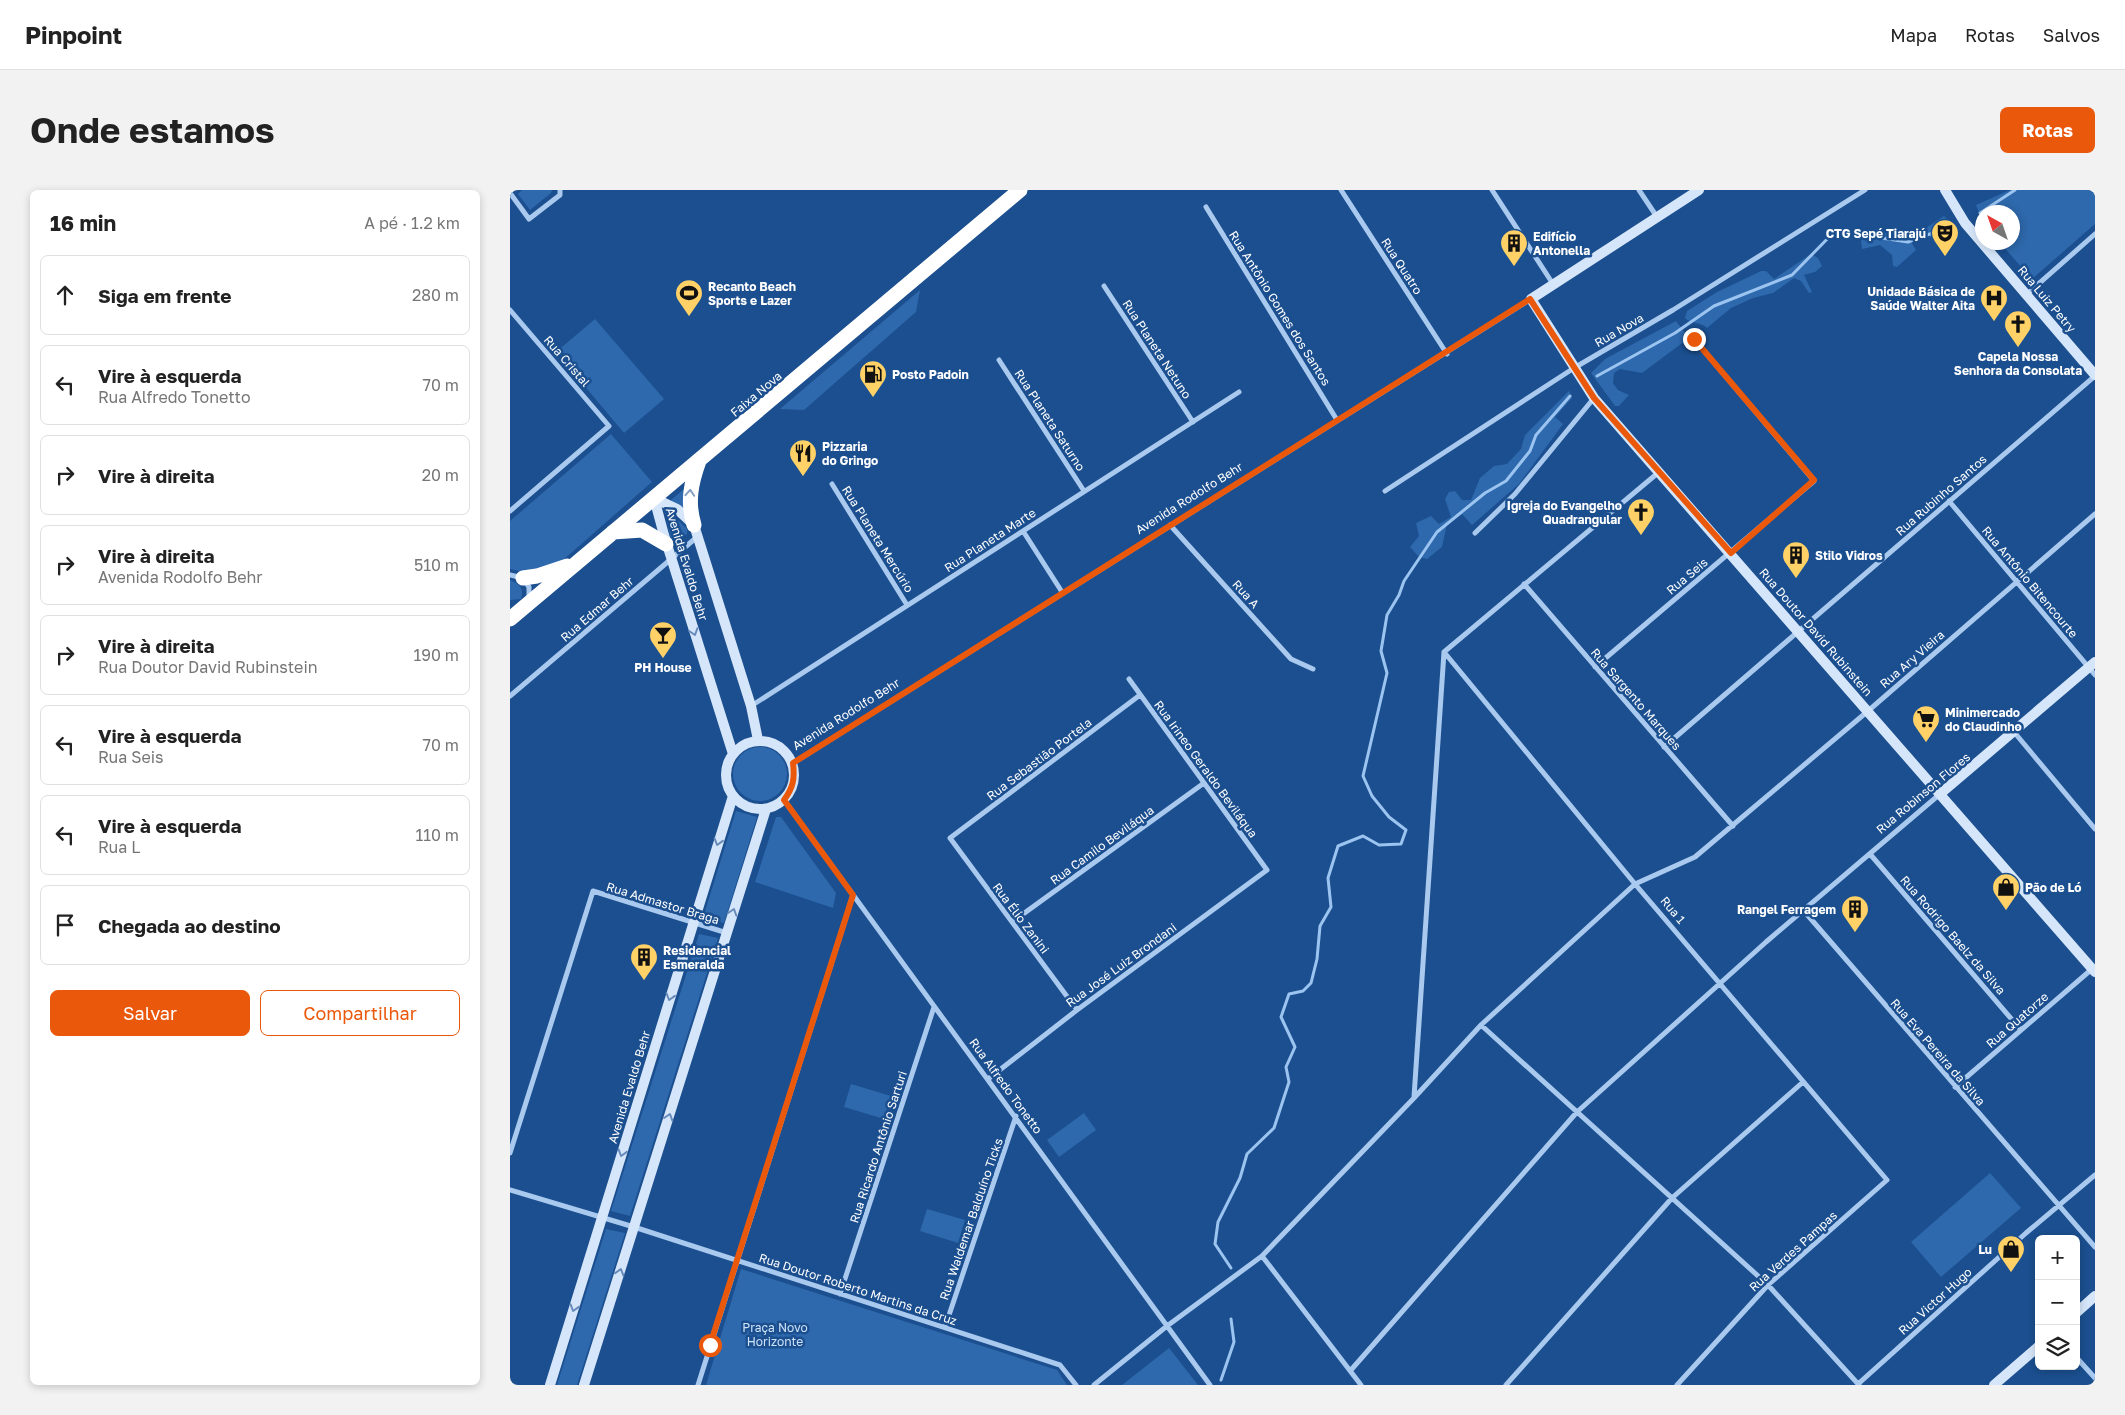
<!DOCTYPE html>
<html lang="pt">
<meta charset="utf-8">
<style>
:root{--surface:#fff;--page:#f2f2f2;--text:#222;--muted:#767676;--line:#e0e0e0;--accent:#ea580c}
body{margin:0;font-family:"Golos Text",sans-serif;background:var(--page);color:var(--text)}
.controls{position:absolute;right:15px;bottom:15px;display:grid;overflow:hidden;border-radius:8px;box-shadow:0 2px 8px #0003}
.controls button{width:45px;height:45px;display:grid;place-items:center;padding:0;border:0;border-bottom:1px solid var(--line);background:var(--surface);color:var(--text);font:25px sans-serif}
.compass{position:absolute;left:1465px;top:15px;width:45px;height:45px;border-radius:50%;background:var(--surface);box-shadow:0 2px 8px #0003;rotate:320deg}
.stop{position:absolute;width:15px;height:15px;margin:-11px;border:4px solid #ea580c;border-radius:50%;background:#fff}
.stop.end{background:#ea580c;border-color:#fff;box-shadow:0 1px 5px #0008}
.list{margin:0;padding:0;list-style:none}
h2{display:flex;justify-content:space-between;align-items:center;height:65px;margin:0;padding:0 20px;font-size:21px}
h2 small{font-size:16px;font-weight:400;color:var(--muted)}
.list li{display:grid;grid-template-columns:32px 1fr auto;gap:15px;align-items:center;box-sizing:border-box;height:80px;margin:0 10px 10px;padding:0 10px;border:1px solid var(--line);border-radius:8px}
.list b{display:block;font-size:19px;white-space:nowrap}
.list p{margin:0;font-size:16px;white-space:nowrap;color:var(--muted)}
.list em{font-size:16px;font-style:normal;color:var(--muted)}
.actions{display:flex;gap:10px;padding:15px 20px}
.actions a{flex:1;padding:11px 0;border:1px solid var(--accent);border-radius:8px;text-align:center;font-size:18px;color:var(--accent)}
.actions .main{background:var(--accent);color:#fff}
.icon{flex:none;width:28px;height:28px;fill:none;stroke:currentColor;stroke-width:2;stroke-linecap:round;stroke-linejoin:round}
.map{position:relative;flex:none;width:1585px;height:1195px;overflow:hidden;border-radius:8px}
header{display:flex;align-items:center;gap:30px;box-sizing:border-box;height:70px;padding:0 25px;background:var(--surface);border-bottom:1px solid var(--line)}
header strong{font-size:24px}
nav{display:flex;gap:28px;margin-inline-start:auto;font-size:18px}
.intro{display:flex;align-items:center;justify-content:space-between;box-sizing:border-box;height:120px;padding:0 30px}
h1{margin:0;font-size:35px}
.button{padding:12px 22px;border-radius:8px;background:var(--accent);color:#fff;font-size:18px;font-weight:700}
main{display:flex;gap:30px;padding:0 30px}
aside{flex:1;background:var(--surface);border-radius:8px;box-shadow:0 2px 8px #0003}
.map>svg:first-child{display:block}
</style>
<header>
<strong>Pinpoint</strong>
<nav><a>Mapa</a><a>Rotas</a><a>Salvos</a></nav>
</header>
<div class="intro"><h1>Onde estamos</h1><a class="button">Rotas</a></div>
<main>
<aside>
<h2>16 min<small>A pé · 1.2 km</small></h2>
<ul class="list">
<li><svg class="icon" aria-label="ahead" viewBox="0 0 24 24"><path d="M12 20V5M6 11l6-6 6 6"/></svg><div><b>Siga em frente</b></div><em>280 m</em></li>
<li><svg class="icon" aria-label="left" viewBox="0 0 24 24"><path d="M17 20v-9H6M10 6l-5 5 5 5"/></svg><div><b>Vire à esquerda</b><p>Rua Alfredo Tonetto</p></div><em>70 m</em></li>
<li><svg class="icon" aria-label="right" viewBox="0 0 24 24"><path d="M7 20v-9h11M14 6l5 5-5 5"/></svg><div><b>Vire à direita</b></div><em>20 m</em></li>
<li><svg class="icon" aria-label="right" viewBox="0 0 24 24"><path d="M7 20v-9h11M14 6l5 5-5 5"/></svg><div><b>Vire à direita</b><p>Avenida Rodolfo Behr</p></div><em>510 m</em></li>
<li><svg class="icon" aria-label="right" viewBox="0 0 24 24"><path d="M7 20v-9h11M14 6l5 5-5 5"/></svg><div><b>Vire à direita</b><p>Rua Doutor David Rubinstein</p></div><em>190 m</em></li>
<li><svg class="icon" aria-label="left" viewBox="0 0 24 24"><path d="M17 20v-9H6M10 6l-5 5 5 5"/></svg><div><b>Vire à esquerda</b><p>Rua Seis</p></div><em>70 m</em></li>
<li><svg class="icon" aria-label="left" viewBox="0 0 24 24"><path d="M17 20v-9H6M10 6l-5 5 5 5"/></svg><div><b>Vire à esquerda</b><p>Rua L</p></div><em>110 m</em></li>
<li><svg class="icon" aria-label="arrive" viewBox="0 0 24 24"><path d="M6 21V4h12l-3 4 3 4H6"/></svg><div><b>Chegada ao destino</b></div></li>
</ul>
<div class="actions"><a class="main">Salvar</a><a>Compartilhar</a></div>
</aside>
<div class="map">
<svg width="1585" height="1195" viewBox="0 0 1585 1195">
<rect width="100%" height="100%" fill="#1b4f8f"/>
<path fill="#2e69ad" d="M 12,0 L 42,0 L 41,3 L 20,20 L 8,4 Z
M 1500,0 L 1585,0 L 1585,34 L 1522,89 L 1490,53 L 1502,52 L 1502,22 L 1472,22 L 1472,31 L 1466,15 Z
M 1434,26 L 1448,41 L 1442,50 L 1426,53 L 1421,47 L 1414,44 L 1413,40 Z
M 1361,39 L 1369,39 L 1400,50 L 1406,60 L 1387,77 L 1383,76 L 1382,65 L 1370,55 L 1352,59 L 1351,51 Z
M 1301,64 L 1308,68 L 1312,76 L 1305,82 L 1294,85 L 1302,102 L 1299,103 L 1291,91 L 1284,88 L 1263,103 L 1243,108 L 1221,118 L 1197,138 C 1191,132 1181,134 1175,128 L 1177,121 L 1207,102 L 1251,81 L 1256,81 L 1264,89 Z
M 410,100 L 406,122 L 294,220 L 270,219 Z
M 85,129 L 154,209 L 114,243 L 46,162 Z
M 1166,131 L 1179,148 L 1132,183 L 1110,179 L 1104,183 L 1103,193 L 1108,200 L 1119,205 L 1109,216 L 1105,216 L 1081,183 L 1095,169 Z
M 1059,201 L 1062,208 L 1045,227 L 1053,234 L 1009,294 L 962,335 L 952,324 L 937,334 L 932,357 L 917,369 L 909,367 L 900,357 L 909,346 L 906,333 L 921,326 L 929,334 L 941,327 L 935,309 L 939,302 L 945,301 L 952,310 L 961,310 L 970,288 L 984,276 L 997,274 L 1011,259 L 1015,245 Z
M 101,244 L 142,292 L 53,370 L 19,383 L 0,379 L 0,331 Z
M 174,299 L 173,321 L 161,310 Z
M 156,318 L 177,339 L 177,344 L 167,352 L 161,349 L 154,319 Z
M 0,390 C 10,394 14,398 11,409 L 0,410 Z
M223 584a27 27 0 1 1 54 0a27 27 0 1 1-54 0Z
M 226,621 L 247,627 L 214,733 L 193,728 Z
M 266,627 L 271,627 L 326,703 L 323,718 L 245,692 Z
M 189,744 L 208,748 L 120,1026 L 101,1021 Z
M 341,894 L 381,906 L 374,929 L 334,917 Z
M 574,923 L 586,940 L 549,967 L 537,950 Z
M 1480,983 L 1511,1018 L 1431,1087 L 1401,1052 Z
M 417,1019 L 455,1030 L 448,1053 L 410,1041 Z
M 96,1039 L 115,1043 L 67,1195 L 47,1195 Z
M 231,1079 L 547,1180 L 557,1195 L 196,1195 Z
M 659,1158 L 688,1195 L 612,1195 Z"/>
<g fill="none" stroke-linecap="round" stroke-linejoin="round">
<path stroke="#9cc4f0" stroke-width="3" d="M 1470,23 L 1505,0
M 1087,186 L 1165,143 L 1204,116 L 1282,85 L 1325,41 L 1398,52 L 1439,37
M 721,1078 L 705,1054 L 708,1032 L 730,988 L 737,964 L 764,938 L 779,892 L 776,877 L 785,857 L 771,827 L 779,804 L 793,801 L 801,793 L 807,769 L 810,736 L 821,717 L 818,688 L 828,656 L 853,646 L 869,655 L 891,654 L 896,640 L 879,627 L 862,606 L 853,586 L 877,483 L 871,461 L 877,425 L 889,405 L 894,391 L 927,342 L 975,303 L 996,291 L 1020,261 L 1026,245 L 1060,206
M 711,1190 L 724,1152 L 721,1129"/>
<path stroke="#a9c9ee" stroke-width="5" d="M 831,0 L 937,164
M 982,0 L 1043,94
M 1129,0 L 1147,27
M 0,3 L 19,29 L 50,5 L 50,0
M 696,17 L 827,230
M 594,96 L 683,232
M 1516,105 L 1585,44
M 0,120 L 99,236 L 0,321
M 489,170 L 574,301
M 322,294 L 397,415
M 875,301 L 1064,178 L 1163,120 L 1355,0
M 1439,311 L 1585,485
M 660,335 L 781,469 L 803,479
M 513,341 L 552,402
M 965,343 L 1005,304 L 1084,208
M 0,385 L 13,388 L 19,397 L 19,407
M 1014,394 L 1223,636
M 934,462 L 1125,694 L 1377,990 L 1258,1095 L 1167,1195
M 1085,477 L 1304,291 L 1184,149
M 0,506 L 187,347
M 241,516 L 729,202
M 1504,542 L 1585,639
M 1154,557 L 1585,186
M 283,573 L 1021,109
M 274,610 L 700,1195
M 1360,664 L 1510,839
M 1294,721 L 1585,1057
M 502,732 L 694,593
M 567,820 L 440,648 L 630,505
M 971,835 L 1258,1095 L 1349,1195
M 478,889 L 567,820 L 757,680 L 619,489
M 1445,897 L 1582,779
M 904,907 L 934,462 L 1149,282
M 0,963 L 83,701 L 217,743
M 0,1000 L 124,1037 L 550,1175 L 566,1195
M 752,1066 L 851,1195
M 330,1104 L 424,817
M 435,1137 L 506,926
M 1566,1167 L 1585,1188
M 841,1180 L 1067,922 L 1256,752 L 1430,604
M 1348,1194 L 1516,1043 L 1585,985
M 188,1195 L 343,705
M 584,1195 L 657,1136 L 752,1066 L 904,908 L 971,835 L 1125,694 L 1185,667 L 1358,521 L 1585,324
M 996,1195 L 1162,1008 L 1293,892"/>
<path stroke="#d6e6fa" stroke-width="10" d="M 1189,0 L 1021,109 L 1084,208 L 1585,782
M 1435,0 L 1455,33 L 1585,185
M 144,308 L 167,319 L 184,335 L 241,516 L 248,550
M 144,308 L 154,345 L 223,564
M216 585a34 34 0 1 1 68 0a34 34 0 1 1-68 0Z
M 1430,604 L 1585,472
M 1566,1123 L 1585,1106
M 40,1195 L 223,606
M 74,1195 L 256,619
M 1484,1195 L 1529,1156"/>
<path stroke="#fff" stroke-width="15" d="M 184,335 C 177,312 181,293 189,271
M 103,342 L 132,340 L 156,354
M 13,388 L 27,386 L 57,376
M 0,429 L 510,0"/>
</g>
<defs><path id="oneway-chevron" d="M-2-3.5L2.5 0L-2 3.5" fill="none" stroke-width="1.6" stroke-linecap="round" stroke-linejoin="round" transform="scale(1.25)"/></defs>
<use stroke="#829ec1" href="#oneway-chevron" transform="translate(180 303) rotate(-86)"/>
<g stroke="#668bba">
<use href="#oneway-chevron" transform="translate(184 442) rotate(72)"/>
<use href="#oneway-chevron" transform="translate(208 652) rotate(107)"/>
<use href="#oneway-chevron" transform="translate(223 722) rotate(-72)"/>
<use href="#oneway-chevron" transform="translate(160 807) rotate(107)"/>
<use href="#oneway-chevron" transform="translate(159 927) rotate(-72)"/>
<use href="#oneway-chevron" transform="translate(112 963) rotate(107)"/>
<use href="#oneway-chevron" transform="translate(110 1082) rotate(-73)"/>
<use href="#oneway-chevron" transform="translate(64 1118) rotate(107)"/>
</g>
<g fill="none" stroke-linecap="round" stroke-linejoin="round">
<path stroke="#ea580c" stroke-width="6" d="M 200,1155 L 343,705 L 274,610 C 283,598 285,589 283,573 L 1020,109 L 1084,208 L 1221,363 L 1304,290 L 1184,149"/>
</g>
<defs>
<g id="theatre-pin" transform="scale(1.4375)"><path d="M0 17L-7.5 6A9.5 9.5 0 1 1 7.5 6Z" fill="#ffd166" stroke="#1b4f8f"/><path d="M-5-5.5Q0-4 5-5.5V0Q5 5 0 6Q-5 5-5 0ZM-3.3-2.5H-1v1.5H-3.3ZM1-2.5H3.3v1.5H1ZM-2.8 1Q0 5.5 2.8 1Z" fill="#111"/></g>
<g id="building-pin" transform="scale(1.4375)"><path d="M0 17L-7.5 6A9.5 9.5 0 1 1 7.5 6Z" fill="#ffd166" stroke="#1b4f8f"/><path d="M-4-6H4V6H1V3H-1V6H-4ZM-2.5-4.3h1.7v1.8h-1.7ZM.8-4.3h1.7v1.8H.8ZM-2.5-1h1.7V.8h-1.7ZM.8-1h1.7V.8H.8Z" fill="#111"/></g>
<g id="stadium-pin" transform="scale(1.4375)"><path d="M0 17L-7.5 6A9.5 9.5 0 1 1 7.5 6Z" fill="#ffd166" stroke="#1b4f8f"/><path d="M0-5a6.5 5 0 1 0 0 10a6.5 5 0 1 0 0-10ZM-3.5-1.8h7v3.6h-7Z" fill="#111"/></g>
<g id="hospital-pin" transform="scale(1.4375)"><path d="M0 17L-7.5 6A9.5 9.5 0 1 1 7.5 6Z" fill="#ffd166" stroke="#1b4f8f"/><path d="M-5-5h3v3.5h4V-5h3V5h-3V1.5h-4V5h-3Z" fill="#111"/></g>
<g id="church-pin" transform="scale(1.4375)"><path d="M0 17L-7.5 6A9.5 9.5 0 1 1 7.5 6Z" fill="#ffd166" stroke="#1b4f8f"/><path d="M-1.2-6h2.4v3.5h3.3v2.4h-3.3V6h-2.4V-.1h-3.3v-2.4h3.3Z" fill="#111"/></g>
<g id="fuel-pin" transform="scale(1.4375)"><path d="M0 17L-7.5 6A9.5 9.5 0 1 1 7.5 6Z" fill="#ffd166" stroke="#1b4f8f"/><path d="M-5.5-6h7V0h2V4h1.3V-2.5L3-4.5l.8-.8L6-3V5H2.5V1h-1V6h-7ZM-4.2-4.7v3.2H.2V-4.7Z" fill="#111"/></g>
<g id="restaurant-pin" transform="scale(1.4375)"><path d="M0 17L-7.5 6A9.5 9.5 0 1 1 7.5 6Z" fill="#ffd166" stroke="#1b4f8f"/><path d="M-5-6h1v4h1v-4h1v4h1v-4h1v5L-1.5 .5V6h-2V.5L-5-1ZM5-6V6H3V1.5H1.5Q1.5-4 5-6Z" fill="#111"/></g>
<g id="bar-pin" transform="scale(1.4375)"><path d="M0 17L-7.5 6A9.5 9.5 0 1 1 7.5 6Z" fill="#ffd166" stroke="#1b4f8f"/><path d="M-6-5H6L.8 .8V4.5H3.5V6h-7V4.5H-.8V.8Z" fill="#111"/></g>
<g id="supermarket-pin" transform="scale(1.4375)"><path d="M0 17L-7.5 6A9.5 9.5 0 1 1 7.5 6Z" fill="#ffd166" stroke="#1b4f8f"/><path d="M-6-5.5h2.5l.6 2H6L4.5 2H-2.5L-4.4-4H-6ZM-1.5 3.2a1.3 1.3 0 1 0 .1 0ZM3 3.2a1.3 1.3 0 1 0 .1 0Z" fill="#111"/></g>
<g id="shop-pin" transform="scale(1.4375)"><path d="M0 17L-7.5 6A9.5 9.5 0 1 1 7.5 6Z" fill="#ffd166" stroke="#1b4f8f"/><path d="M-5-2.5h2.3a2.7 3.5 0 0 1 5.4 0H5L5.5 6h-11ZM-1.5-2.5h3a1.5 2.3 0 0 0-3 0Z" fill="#111"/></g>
</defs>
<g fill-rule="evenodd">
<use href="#theatre-pin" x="1435" y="43"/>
<use href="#building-pin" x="1004" y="53"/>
<use href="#stadium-pin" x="179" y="103"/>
<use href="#hospital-pin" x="1484" y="108"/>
<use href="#church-pin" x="1508" y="134"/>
<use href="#fuel-pin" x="363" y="184"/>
<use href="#restaurant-pin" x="293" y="263"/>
<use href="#church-pin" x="1131" y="322"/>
<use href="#building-pin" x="1286" y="365"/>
<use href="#bar-pin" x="153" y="445"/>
<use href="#supermarket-pin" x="1416" y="529"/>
<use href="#shop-pin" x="1496" y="697"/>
<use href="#building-pin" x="1345" y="719"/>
<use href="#building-pin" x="134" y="767"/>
<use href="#shop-pin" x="1501" y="1059"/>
</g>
<g text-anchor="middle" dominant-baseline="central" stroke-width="5" stroke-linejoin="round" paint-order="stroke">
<g font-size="12" font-weight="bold" fill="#fff" stroke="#1b4f8f" text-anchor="start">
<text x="1416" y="43" text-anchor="end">CTG Sepé Tiarajú</text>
<text x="1023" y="46">Edifício<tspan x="1023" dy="14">Antonella</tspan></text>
<text x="198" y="96">Recanto Beach<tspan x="198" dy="14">Sports e Lazer</tspan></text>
<text x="1465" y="101" text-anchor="end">Unidade Básica de<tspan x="1465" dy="14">Saúde Walter Aita</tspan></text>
<text x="1508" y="166" text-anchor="middle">Capela Nossa<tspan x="1508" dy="14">Senhora da Consolata</tspan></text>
<text x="382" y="184">Posto Padoin</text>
<text x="312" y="256">Pizzaria<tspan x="312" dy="14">do Gringo</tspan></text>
<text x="1112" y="315" text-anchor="end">Igreja do Evangelho<tspan x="1112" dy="14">Quadrangular</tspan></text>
<text x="1305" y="365">Stilo Vidros</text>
<text x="153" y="477" text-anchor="middle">PH House</text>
<text x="1435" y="522">Minimercado<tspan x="1435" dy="14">do Claudinho</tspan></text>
<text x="1515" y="697">Pão de Ló</text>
<text x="1326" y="719" text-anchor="end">Rangel Ferragem</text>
<text x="153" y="760">Residencial<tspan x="153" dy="14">Esmeralda</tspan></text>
<text x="1482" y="1059" text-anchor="end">Lu</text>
</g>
<g font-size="12" fill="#fff" stroke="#1b4f8f">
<text transform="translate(892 76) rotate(57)">Rua Quatro</text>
<text transform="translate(1537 109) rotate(50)">Rua Luiz Petry</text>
<text transform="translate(770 118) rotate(58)">Rua Antônio Gomes dos Santos</text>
<text transform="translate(1109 140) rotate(-30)">Rua Nova</text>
<text transform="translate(647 159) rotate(57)">Rua Planeta Netuno</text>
<text transform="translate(57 171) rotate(49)">Rua Cristal</text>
<text transform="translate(246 204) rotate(-40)">Faixa Nova</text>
<text transform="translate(540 230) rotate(57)">Rua Planeta Saturno</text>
<text transform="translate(1431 305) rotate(-41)">Rua Rubinho Santos</text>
<text transform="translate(679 308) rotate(-32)">Avenida Rodolfo Behr</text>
<text transform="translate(368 349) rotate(58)">Rua Planeta Mercúrio</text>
<text transform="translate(480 350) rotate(-33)">Rua Planeta Marte</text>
<text transform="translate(177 374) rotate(73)">Avenida Evaldo Behr</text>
<text transform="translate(1177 386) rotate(-40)">Rua Seis</text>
<text transform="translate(1520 392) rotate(50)">Rua Antônio Bitencourte</text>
<text transform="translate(736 404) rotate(48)">Rua A</text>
<text transform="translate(87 419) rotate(-41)">Rua Edmar Behr</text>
<text transform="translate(1306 442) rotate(49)">Rua Doutor David Rubinstein</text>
<text transform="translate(1402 469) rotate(-41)">Rua Ary Vieira</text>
<text transform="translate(1126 509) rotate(49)">Rua Sargento Marques</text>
<text transform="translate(336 524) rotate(-32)">Avenida Rodolfo Behr</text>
<text transform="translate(529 569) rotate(-37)">Rua Sebastião Portela</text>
<text transform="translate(696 579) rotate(54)">Rua Irineo Geraldo Beviláqua</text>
<text transform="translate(1413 603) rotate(-40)">Rua Robinson Flores</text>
<text transform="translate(592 655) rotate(-36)">Rua Camilo Beviláqua</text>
<text transform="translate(153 713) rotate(17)">Rua Admastor Braga</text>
<text transform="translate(1163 720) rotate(50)">Rua 1</text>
<text transform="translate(511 728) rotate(53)">Rua Élio Zanini</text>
<text transform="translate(1443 745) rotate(49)">Rua Rodrigo Baelz da Silva</text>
<text transform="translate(611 775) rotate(-36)">Rua José Luiz Brondani</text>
<text transform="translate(1507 830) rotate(-41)">Rua Quatorze</text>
<text transform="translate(1428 862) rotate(49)">Rua Eva Pereira da Silva</text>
<text transform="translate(496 896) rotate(54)">Rua Alfredo Tonetto</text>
<text transform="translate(119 897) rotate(-73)">Avenida Evaldo Behr</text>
<text transform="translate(368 957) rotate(-72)">Rua Ricardo Antônio Sarturi</text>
<text transform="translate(461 1029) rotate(-71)">Rua Waldemar Balduíno Ticks</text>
<text transform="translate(1283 1061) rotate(-42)">Rua Verdes Pampas</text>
<text transform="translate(348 1099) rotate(18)">Rua Doutor Roberto Martins da Cruz</text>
<text transform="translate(1425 1111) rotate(-42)">Rua Victor Hugo</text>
</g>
<g font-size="12" fill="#cfe3fa" stroke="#1b4f8f">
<text x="265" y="1137">Praça Novo<tspan x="265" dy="14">Horizonte</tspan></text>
</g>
</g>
</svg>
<div class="controls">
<button>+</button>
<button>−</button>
<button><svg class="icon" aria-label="layers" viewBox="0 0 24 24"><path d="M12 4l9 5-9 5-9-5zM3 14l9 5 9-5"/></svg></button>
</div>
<svg class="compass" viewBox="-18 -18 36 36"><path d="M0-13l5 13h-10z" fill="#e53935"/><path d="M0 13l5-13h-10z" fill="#767676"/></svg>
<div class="stop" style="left:200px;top:1155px"></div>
<div class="stop end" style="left:1184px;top:149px"></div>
</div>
</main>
